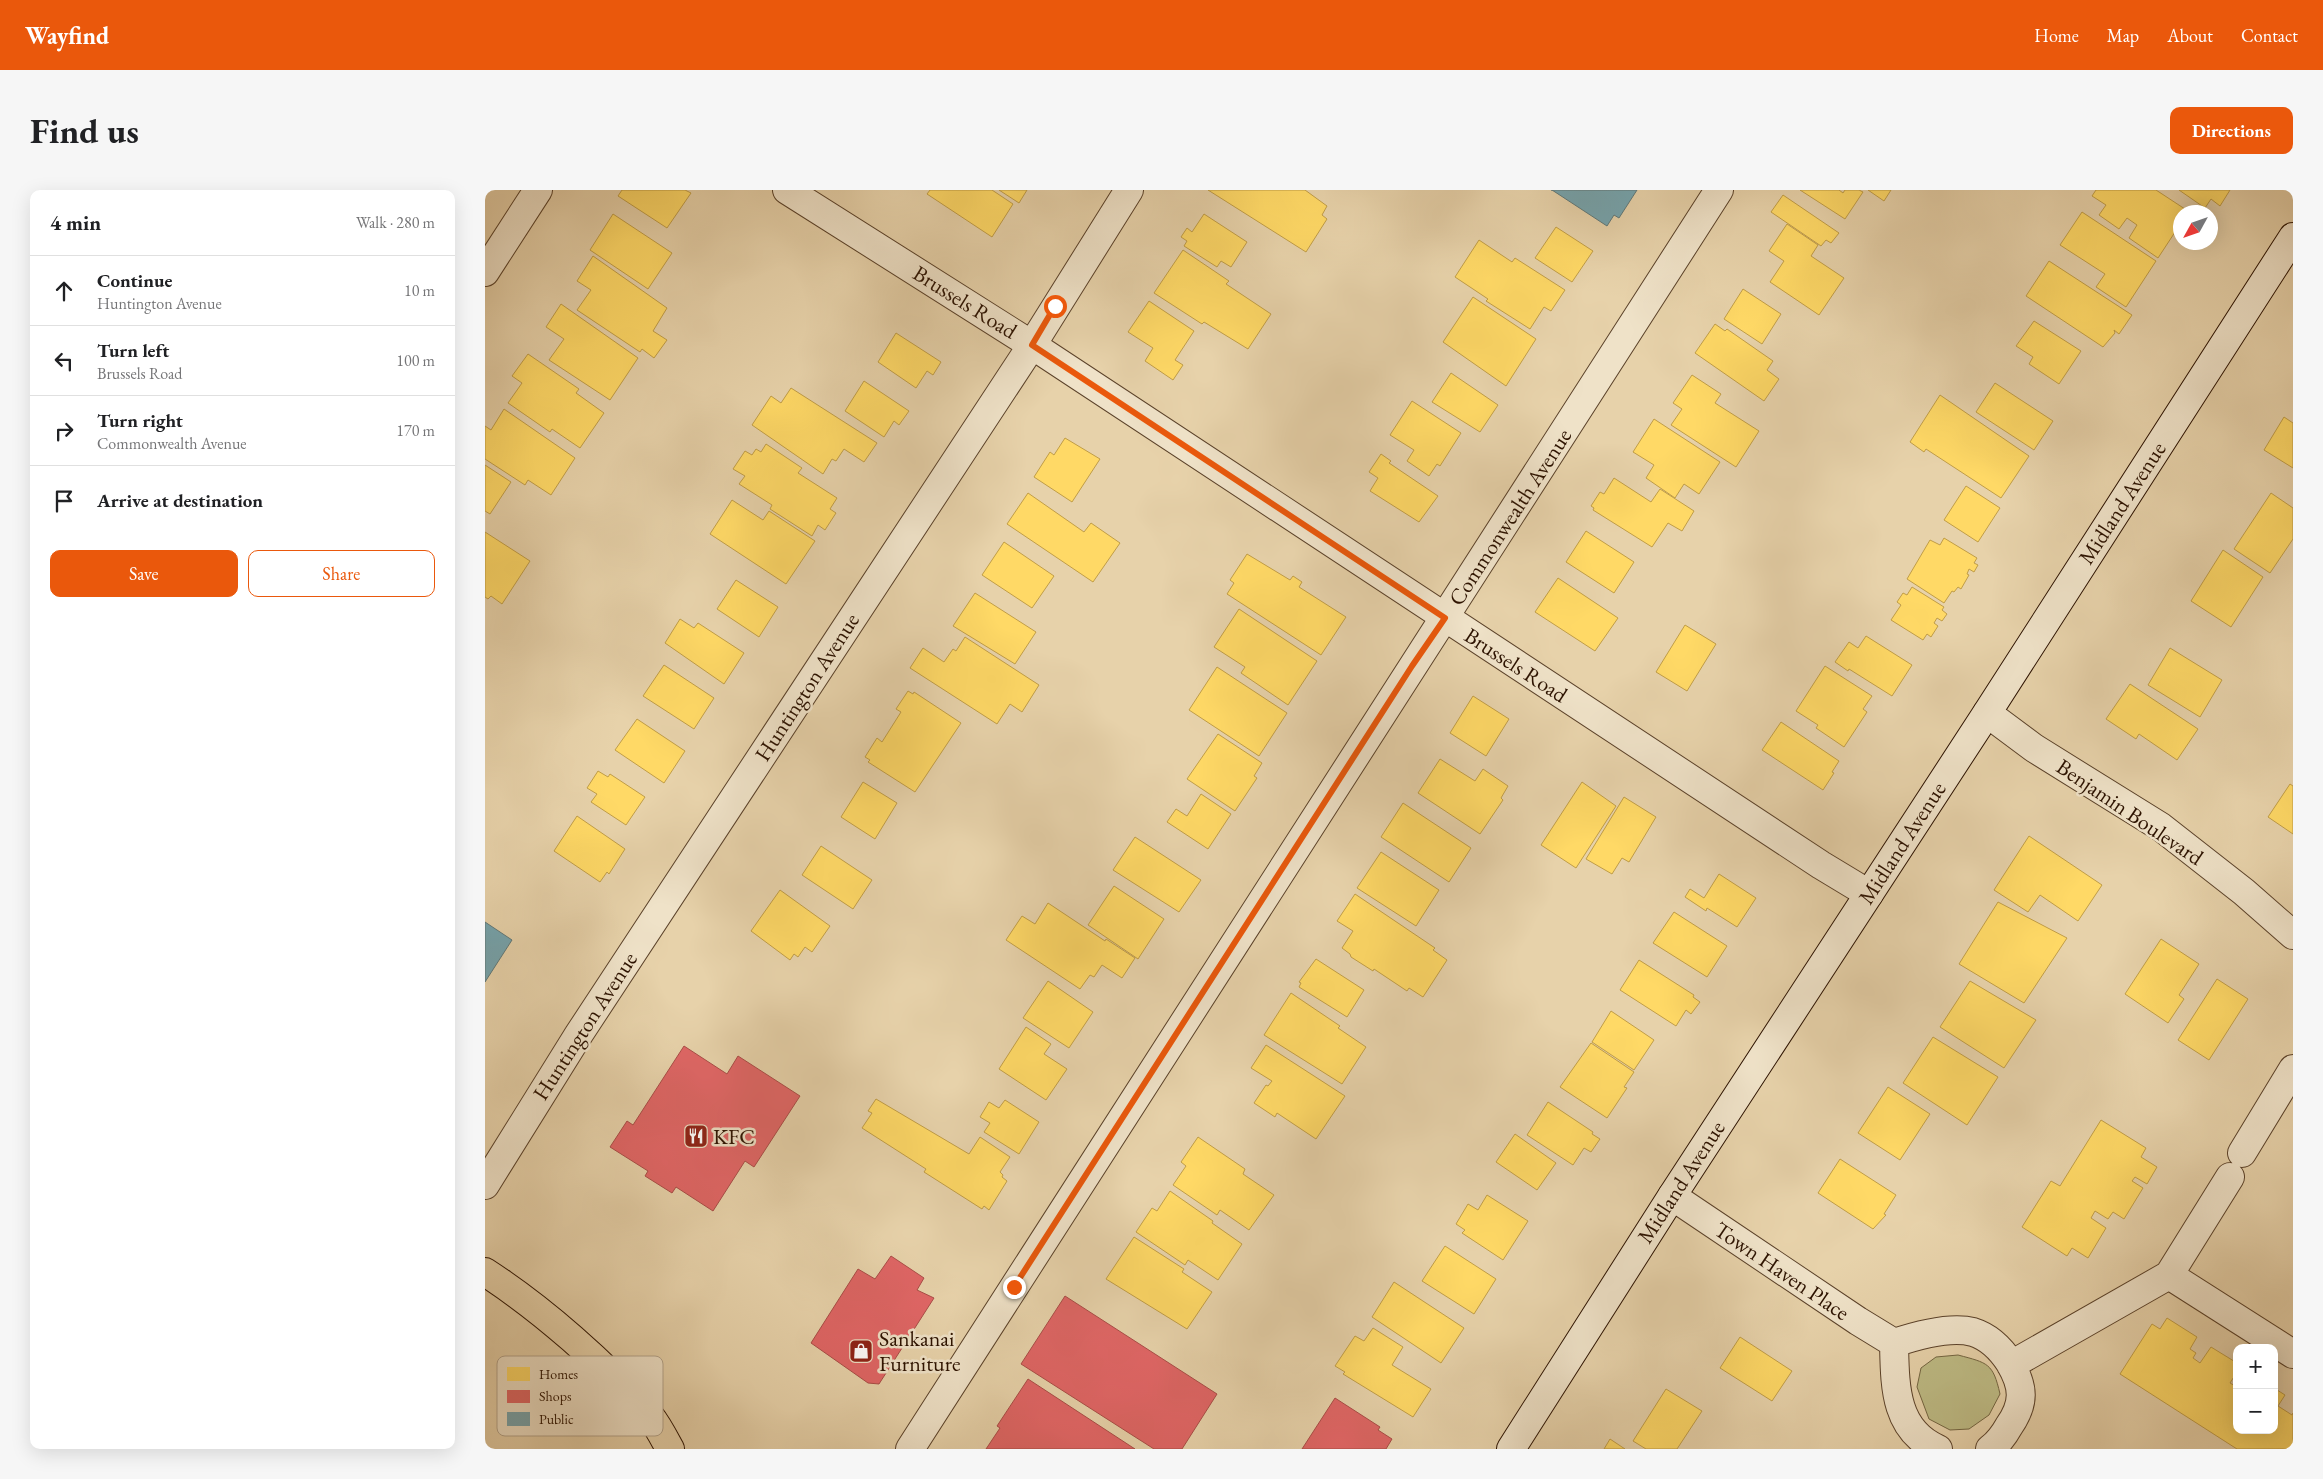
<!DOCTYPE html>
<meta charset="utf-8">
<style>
:root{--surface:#fff;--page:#f6f6f6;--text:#202124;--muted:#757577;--line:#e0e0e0;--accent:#ea580c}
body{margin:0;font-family:"EB Garamond",serif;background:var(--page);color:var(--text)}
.controls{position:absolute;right:15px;bottom:15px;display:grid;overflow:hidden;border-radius:10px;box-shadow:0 5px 20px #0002}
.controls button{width:45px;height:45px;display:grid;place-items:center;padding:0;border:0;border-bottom:1px solid var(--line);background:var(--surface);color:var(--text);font:25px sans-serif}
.compass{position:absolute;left:1688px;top:15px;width:45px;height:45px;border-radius:50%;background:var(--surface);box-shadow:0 5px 20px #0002;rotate:230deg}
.stop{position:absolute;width:15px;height:15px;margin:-11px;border:4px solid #ea580c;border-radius:50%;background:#fff}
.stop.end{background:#ea580c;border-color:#fff;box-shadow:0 1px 5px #0008}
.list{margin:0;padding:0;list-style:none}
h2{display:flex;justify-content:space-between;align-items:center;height:65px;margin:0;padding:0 20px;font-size:21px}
h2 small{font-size:16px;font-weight:400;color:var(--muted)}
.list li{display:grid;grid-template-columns:32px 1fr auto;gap:15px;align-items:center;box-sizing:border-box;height:70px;padding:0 20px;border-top:1px solid var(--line)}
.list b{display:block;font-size:19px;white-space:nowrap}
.list p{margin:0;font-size:16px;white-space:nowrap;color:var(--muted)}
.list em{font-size:16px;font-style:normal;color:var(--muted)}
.actions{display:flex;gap:10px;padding:15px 20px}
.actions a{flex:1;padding:11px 0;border:1px solid var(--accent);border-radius:10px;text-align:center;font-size:18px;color:var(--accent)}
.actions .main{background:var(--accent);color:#fff}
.icon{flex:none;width:28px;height:28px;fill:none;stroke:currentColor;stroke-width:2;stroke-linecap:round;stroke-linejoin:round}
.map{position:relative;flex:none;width:1808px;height:1259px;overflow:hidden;border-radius:10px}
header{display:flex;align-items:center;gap:30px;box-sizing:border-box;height:70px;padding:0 25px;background:var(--accent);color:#fff}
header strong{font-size:24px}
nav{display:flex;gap:28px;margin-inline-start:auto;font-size:18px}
.intro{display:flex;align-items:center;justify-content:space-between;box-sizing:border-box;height:120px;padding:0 30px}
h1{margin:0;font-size:35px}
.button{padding:12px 22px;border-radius:10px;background:var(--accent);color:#fff;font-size:18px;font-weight:700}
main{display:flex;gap:30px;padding:0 30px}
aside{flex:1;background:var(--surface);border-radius:10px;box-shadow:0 5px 20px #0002}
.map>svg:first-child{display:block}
</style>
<header>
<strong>Wayfind</strong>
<nav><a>Home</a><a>Map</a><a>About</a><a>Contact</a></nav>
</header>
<div class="intro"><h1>Find us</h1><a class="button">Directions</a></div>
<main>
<aside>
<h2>4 min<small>Walk · 280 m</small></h2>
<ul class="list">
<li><svg class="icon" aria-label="ahead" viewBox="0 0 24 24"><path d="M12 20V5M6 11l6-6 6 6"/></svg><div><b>Continue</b><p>Huntington Avenue</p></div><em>10 m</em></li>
<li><svg class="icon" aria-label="left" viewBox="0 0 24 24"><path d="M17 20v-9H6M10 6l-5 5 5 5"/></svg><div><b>Turn left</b><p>Brussels Road</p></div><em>100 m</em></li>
<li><svg class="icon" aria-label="right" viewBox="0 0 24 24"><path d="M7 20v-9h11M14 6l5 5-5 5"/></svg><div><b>Turn right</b><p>Commonwealth Avenue</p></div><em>170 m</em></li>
<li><svg class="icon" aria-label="arrive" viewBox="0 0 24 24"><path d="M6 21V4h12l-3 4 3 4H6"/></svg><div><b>Arrive at destination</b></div></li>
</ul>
<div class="actions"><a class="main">Save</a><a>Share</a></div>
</aside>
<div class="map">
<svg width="1808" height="1259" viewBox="0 0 1808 1259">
<rect width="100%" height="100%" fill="#e7d2aa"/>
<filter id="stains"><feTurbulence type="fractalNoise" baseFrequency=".004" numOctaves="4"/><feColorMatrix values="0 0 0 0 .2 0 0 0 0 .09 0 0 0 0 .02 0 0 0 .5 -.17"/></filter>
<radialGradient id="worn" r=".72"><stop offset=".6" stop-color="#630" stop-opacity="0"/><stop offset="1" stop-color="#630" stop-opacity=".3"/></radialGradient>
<path fill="#bdba84" stroke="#746642" d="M 1473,1165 C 1503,1173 1508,1173 1515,1204 L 1504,1225 L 1484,1239 L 1465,1240 L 1444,1229 L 1432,1197 L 1436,1178 L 1451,1167 Z"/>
<path fill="#ffd966" stroke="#c09d47" d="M 137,0 L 200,0 L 206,3 L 182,38 L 133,6 Z
M 445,0 L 507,0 L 528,14 L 507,47 L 442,4 Z
M 514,0 L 542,0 L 534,13 Z
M 723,0 L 820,0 L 842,16 L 837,25 L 842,29 L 821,62 Z
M 1315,0 L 1354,0 L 1358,3 L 1360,0 L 1374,0 L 1378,2 L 1360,29 Z
M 1383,0 L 1406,0 L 1399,11 Z
M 1611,0 L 1671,0 L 1703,21 L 1696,22 L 1696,33 L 1673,68 L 1644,48 L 1652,35 L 1642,28 L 1634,39 L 1614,25 L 1621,15 L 1607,6 Z
M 1694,0 L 1745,0 L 1735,16 L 1726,9 L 1720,18 Z
M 1298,5 L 1354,43 L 1346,53 L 1341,50 L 1336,56 L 1286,22 Z
M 1597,22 L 1671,71 L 1641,117 L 1611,97 L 1620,84 L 1575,55 Z
M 128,24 L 187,63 L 163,99 L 105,60 Z
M 719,24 L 762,52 L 746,77 L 736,71 L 732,77 L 699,56 L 702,51 L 696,47 L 702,38 L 707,42 Z
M 1302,34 L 1333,55 L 1326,66 L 1359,88 L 1334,125 L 1285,92 L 1299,71 L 1284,61 Z
M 1071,37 L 1108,61 L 1087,92 L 1050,68 Z
M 994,50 L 1027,72 L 1030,68 L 1080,100 L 1066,121 L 1059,117 L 1045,139 L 1001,111 L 1003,109 L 970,87 Z
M 698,60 L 744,91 L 741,94 L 786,124 L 763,159 L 719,132 L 717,134 L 669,103 Z
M 108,66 L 182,118 L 168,141 L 182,150 L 169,168 L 157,159 L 155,162 L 92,120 L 106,100 L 92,91 Z
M 1564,71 L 1647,125 L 1634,144 L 1629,140 L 1630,143 L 1618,157 L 1541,106 Z
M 1258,99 L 1296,124 L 1277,154 L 1239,129 Z
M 988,107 L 1051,149 L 1021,196 L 958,152 Z
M 664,111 L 709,141 L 690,170 L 698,175 L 688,190 L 660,171 L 668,158 L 643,142 Z
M 76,114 L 153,168 L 125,210 L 64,170 L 79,149 L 61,137 Z
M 1549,131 L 1596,161 L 1574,194 L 1544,174 L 1548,167 L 1531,156 Z
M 1230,134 L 1240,141 L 1242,139 L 1288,171 L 1282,180 L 1294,189 L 1279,211 L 1210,163 Z
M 411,143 L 456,172 L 448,185 L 442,181 L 431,198 L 393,172 Z
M 43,164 L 94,199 L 91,203 L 119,223 L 95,258 L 67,239 L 65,242 L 23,213 L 37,193 L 27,186 Z
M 966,183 L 1013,215 L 995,242 L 947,212 Z
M 1207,185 L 1236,204 L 1230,213 L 1274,241 L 1251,277 L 1186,235 L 1197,219 L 1188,213 Z
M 379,191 L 424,221 L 414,235 L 409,231 L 399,247 L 360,221 Z
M 1510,193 L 1568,231 L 1549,260 L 1491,222 Z
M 306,198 L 392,253 L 379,272 L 359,259 L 351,271 L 347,269 L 338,284 L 267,235 L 286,206 L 296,213 Z
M 1455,205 L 1544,266 L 1516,308 L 1441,259 L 1439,262 L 1425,252 Z
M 927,211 L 976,243 L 955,276 L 952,274 L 944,286 L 922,271 L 929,260 L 905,245 Z
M 19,219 L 90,268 L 66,305 L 43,290 L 40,295 L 0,269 L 0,236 L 6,240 Z
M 1799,227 L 1808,233 L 1808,278 L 1779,260 Z
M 1169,229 L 1235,272 L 1214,304 L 1199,294 L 1190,308 L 1161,288 L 1169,275 L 1148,262 Z
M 580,248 L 615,269 L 587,312 L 549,287 L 565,262 L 569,265 Z
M 281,254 L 317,278 L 313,283 L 352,308 L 345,319 L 351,323 L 340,340 L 333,335 L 327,346 L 285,319 L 287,315 L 254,294 L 260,286 L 248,279 L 260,261 L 267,265 L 271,259 L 276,262 Z
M 896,264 L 906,271 L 904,273 L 953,306 L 934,332 L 885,301 L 893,288 L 884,282 Z
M 0,275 L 26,292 L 5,324 L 0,321 Z
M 1129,288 L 1166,312 L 1175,299 L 1209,321 L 1197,341 L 1183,333 L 1167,357 L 1108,320 L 1109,318 L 1106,316 L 1115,302 L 1119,304 Z
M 1481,296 L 1515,318 L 1493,352 L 1459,330 Z
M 543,303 L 599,342 L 606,333 L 635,353 L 608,392 L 522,334 Z
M 1786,303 L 1808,318 L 1808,349 L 1785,383 L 1749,359 Z
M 247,310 L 278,330 L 284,321 L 330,351 L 301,394 L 225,344 Z
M 1101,341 L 1149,372 L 1129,403 L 1081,372 Z
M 0,342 L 45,371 L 17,414 L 6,406 L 3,409 L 0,407 Z
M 1459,348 L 1492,368 L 1489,373 L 1493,375 L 1489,382 L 1484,379 L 1482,384 L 1484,385 L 1476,399 L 1473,397 L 1469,402 L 1467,401 L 1459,413 L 1422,389 L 1445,350 L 1455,355 Z
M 519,352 L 569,386 L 547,418 L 497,385 Z
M 1738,360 L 1778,387 L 1746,437 L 1706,411 Z
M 762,364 L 805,390 L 808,386 L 817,392 L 814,397 L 861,427 L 836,465 L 742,404 L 749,393 L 745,390 Z
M 1073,388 L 1133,428 L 1110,461 L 1050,422 Z
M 251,390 L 293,417 L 274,447 L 232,419 Z
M 1427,397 L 1459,417 L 1457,420 L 1462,424 L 1457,431 L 1452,428 L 1449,433 L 1453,436 L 1446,447 L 1442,444 L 1438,450 L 1406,430 L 1416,415 L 1412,412 L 1418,403 L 1422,405 Z
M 490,403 L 551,442 L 530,474 L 468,436 Z
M 754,419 L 832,471 L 803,515 L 756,483 L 760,477 L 729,457 Z
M 195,429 L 209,438 L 213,433 L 259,463 L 239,494 L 180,453 Z
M 1200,435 L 1231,454 L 1202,501 L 1171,482 Z
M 1381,446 L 1427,475 L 1407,506 L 1364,479 L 1363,481 L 1350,472 L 1364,452 L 1373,458 Z
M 480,447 L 554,495 L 537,522 L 525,514 L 512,534 L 425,478 L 438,458 L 459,472 L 468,459 L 471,461 Z
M 1685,458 L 1737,490 L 1715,527 L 1663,495 Z
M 179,475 L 229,508 L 209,539 L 158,506 Z
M 1340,476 L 1387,506 L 1378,519 L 1382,522 L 1359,557 L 1331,538 L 1333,535 L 1311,521 Z
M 732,477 L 802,523 L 774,566 L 704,520 Z
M 1645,494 L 1713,539 L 1692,570 L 1654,544 L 1651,549 L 1621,529 Z
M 423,501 L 428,504 L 429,502 L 476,533 L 430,602 L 383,572 L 385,570 L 380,567 L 392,548 L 397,552 L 416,522 L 411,519 Z
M 988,506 L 1024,529 L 1001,566 L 965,543 Z
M 152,529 L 200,561 L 179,593 L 130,560 Z
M 1296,532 L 1354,571 L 1347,582 L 1349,583 L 1338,600 L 1277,560 Z
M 733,544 L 777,573 L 769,586 L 772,588 L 750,621 L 702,589 Z
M 955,569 L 990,591 L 998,579 L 1023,596 L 1016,608 L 1018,610 L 995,644 L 933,603 Z
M 113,581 L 123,587 L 125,584 L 160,607 L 141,635 L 106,612 L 112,604 L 102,598 Z
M 378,592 L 412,613 L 390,649 L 356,627 Z
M 1097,592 L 1131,616 L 1091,678 L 1056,655 Z
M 1805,594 L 1808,596 L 1808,644 L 1783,627 Z
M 716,604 L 746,624 L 723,659 L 682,632 L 691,619 L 702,626 Z
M 1139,607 L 1171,627 L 1144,672 L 1137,668 L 1127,684 L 1101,669 Z
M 918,613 L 986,658 L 964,692 L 896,647 Z
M 92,626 L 140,659 L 124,684 L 122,682 L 115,692 L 69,661 Z
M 1544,646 L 1617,695 L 1593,731 L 1555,705 L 1543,722 L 1509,700 Z
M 650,647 L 716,690 L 694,722 L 628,680 Z
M 336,656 L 387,690 L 368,719 L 317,685 Z
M 896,662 L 954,700 L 931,736 L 872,698 Z
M 1234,684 L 1271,708 L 1252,737 L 1222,718 L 1221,721 L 1200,707 L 1205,699 L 1219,708 Z
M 629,696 L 679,729 L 653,769 L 603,735 Z
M 295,700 L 345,736 L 327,762 L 320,757 L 313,767 L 309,764 L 305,770 L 266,741 Z
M 870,704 L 950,758 L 948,760 L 962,770 L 938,807 L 924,798 L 922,801 L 889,779 L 888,781 L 866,767 L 865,764 L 857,758 L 868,741 L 852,731 Z
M 1513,712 L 1582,748 L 1539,813 L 1474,774 Z
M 563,713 L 620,751 L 621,749 L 650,768 L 637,788 L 617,775 L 609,787 L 605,785 L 595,799 L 521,750 L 537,726 L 550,734 Z
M 1189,722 L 1242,756 L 1222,787 L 1168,753 Z
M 1676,749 L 1714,774 L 1694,805 L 1699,809 L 1683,833 L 1640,804 Z
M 831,769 L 879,800 L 862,827 L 814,797 L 816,793 L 814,792 Z
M 1154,770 L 1209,805 L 1208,807 L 1215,812 L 1206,824 L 1201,820 L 1191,836 L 1135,800 Z
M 1732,789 L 1763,809 L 1724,870 L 1693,850 Z
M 563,791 L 608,822 L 584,858 L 538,828 Z
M 1485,791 L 1551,830 L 1519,878 L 1455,837 Z
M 806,803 L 855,836 L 853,838 L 881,857 L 857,894 L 779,845 Z
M 1126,821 L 1169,850 L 1149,880 L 1107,852 Z
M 541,837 L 566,854 L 559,864 L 582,879 L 561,910 L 514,879 Z
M 1448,847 L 1513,887 L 1482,935 L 1418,893 Z
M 1106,853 L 1149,882 L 1139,897 L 1142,898 L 1122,928 L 1075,897 Z
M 781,855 L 860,906 L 831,949 L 792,923 L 790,927 L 769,913 L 781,895 L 783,896 L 787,891 L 766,878 Z
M 1403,897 L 1445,924 L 1415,970 L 1373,943 Z
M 391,909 L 484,964 L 495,947 L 525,967 L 515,982 L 518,985 L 517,987 L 522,991 L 504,1020 L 499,1016 L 497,1019 L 439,982 L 441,979 L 377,938 L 387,923 L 383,921 Z
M 520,910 L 554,932 L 534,964 L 499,942 L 505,933 L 495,927 L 504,912 L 514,918 Z
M 1063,912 L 1108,942 L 1107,944 L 1115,949 L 1106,962 L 1099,958 L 1088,975 L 1042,945 Z
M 1616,930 L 1661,958 L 1656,967 L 1672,977 L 1662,994 L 1650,987 L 1647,991 L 1658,998 L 1639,1029 L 1628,1022 L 1623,1029 L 1610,1021 L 1606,1028 L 1621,1038 L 1603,1068 L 1587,1058 L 1582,1066 L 1537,1037 L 1566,991 L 1575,996 Z
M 1030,944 L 1071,973 L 1052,1000 L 1011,972 Z
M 713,947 L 760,979 L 758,984 L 789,1005 L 764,1040 L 735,1020 L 732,1025 L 688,995 L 701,976 L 696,972 Z
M 1355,969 L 1411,1005 L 1399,1024 L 1401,1025 L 1388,1039 L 1333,1003 Z
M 685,1001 L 728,1031 L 727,1033 L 757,1054 L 733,1090 L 703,1070 L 700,1075 L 651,1042 L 667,1018 L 672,1021 Z
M 1002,1005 L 1043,1031 L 1018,1070 L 977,1043 L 980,1040 L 971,1034 L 983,1014 L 993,1020 Z
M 649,1047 L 699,1079 L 697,1082 L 727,1102 L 702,1139 L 621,1089 Z
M 960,1056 L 1011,1089 L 989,1124 L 937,1091 Z
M 909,1092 L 979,1138 L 956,1173 L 887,1127 Z
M 1682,1128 L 1712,1147 L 1705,1159 L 1711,1163 L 1708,1168 L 1715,1173 L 1726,1157 L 1752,1173 L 1752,1182 L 1745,1193 L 1752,1197 L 1752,1240 L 1789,1240 L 1789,1198 L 1800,1205 L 1793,1216 L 1807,1225 L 1808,1223 L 1808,1259 L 1752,1259 L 1635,1184 L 1667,1134 L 1675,1139 Z
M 888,1138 L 918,1157 L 907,1175 L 946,1199 L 928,1227 L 858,1184 L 860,1182 L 850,1176 L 870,1146 L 879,1151 Z
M 1255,1147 L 1307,1181 L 1287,1211 L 1235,1178 Z
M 1181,1199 L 1217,1221 L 1192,1259 L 1161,1259 L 1148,1251 Z
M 1125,1249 L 1140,1259 L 1119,1259 Z"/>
<path fill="#e06666" stroke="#aa4d47" d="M 199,856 L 242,884 L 253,866 L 315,906 L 269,977 L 260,971 L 228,1021 L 191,997 L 187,1003 L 160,986 L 163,981 L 125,957 L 142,931 L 148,935 Z
M 406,1066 L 439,1088 L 432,1100 L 449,1108 L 394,1194 L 383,1193 L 326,1153 L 373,1079 L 390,1089 Z
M 580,1106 L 732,1204 L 697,1259 L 669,1259 L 536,1174 Z
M 543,1189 L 650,1259 L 501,1259 L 515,1238 L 512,1236 Z
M 850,1208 L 895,1237 L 893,1240 L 907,1249 L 901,1259 L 817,1259 Z"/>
<path fill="#76a5af" stroke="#60797a" d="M 1067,0 L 1066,0 L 1152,0 L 1134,28 L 1129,25 L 1122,36 Z
M 0,732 L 27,750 L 0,792 Z"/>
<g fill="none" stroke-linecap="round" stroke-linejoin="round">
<g stroke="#5b422a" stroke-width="30">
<path id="street" d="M 302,0 L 547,155 L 1336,675 L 1384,704
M 0,82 L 53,0
M 1502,523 L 1549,558 L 1676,637 L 1759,702 L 1808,745
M 1757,963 L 1808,879
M 0,995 L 94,844 L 547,155 L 644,0
M 1187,1006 L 1373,1131 L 1409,1153 C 1430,1146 1466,1136 1488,1142 C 1504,1147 1516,1159 1525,1173 C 1539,1197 1540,1213 1524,1236 C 1519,1245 1513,1253 1505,1259
M 1684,1085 L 1808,1164
M 1409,1153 C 1410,1195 1409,1240 1453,1259
M 1526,1175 L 1684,1085 L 1745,987
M 425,1259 L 1234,0"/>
</g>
<g stroke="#2c1200" stroke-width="30">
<path id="secondary" d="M 1026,1259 L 1187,1006 L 1502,523 L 1808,47"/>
</g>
<g stroke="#2c1200" stroke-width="30">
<path id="primary" d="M 0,1082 C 57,1119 121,1175 165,1226 C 173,1236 179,1248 185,1259"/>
</g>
<use href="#street" stroke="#efe2c8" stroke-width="28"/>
<use href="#secondary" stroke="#efe2c8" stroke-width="28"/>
<use href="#primary" stroke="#e7d2aa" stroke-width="28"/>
</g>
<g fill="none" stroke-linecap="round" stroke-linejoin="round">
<path stroke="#ea580c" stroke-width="6" d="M 529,1097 L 927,476 L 960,428 L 547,155 L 570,116"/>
</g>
<defs>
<g id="restaurant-square" transform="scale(1.25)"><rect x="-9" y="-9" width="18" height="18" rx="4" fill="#8f2418" stroke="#efe2c8"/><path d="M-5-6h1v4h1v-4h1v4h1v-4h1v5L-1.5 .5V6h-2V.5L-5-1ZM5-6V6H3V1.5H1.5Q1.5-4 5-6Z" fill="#fff"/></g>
<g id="shop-square" transform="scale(1.25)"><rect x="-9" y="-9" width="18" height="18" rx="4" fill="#8f2418" stroke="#efe2c8"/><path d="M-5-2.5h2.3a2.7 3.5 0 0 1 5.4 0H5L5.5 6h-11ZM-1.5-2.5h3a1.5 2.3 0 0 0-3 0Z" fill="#fff"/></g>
</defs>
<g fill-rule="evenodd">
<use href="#restaurant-square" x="211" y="946"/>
<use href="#shop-square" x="376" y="1161"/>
</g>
<g text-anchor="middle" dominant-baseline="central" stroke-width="5" stroke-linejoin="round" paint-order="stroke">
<g font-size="22" fill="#2c1200" stroke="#efe2c8">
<text transform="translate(480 112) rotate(32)">Brussels Road</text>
<text transform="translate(1637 313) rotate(-57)">Midland Avenue</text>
<text transform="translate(1025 327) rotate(-57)">Commonwealth Avenue</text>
<text transform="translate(1031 475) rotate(33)">Brussels Road</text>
<text transform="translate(322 497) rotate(-57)">Huntington Avenue</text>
<text transform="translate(1645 622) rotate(34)">Benjamin Boulevard</text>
<text transform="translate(1417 653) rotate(-57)">Midland Avenue</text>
<text transform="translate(100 836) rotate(-57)">Huntington Avenue</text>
<text transform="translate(1196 992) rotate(-57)">Midland Avenue</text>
<text transform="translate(1297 1081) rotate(34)">Town Haven Place</text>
</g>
<g font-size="22" fill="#2c1200" stroke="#efe2c8" text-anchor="start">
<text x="228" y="946">KFC</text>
<text x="394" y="1148">Sankanai<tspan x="394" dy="25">Furniture</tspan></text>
</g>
</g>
<rect x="12" y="1166" width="166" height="80" rx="8" fill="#efe2c8" stroke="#b4a48c" stroke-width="1"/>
<rect x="22" y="1177" width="23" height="14" fill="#ffd966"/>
<rect x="22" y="1200" width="23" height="13" fill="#e06666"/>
<rect x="22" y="1222" width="23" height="14" fill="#76a5af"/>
<g font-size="14" fill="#2c1200">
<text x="54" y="1189">Homes</text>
<text x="54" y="1211">Shops</text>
<text x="54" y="1234">Public</text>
</g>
<rect width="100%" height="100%" filter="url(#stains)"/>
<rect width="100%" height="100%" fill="url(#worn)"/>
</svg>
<div class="controls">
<button>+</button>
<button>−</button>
</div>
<svg class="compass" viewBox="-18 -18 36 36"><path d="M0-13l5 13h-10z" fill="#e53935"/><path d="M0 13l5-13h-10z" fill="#757577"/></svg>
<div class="stop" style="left:570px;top:116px"></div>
<div class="stop end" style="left:529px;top:1097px"></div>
</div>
</main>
